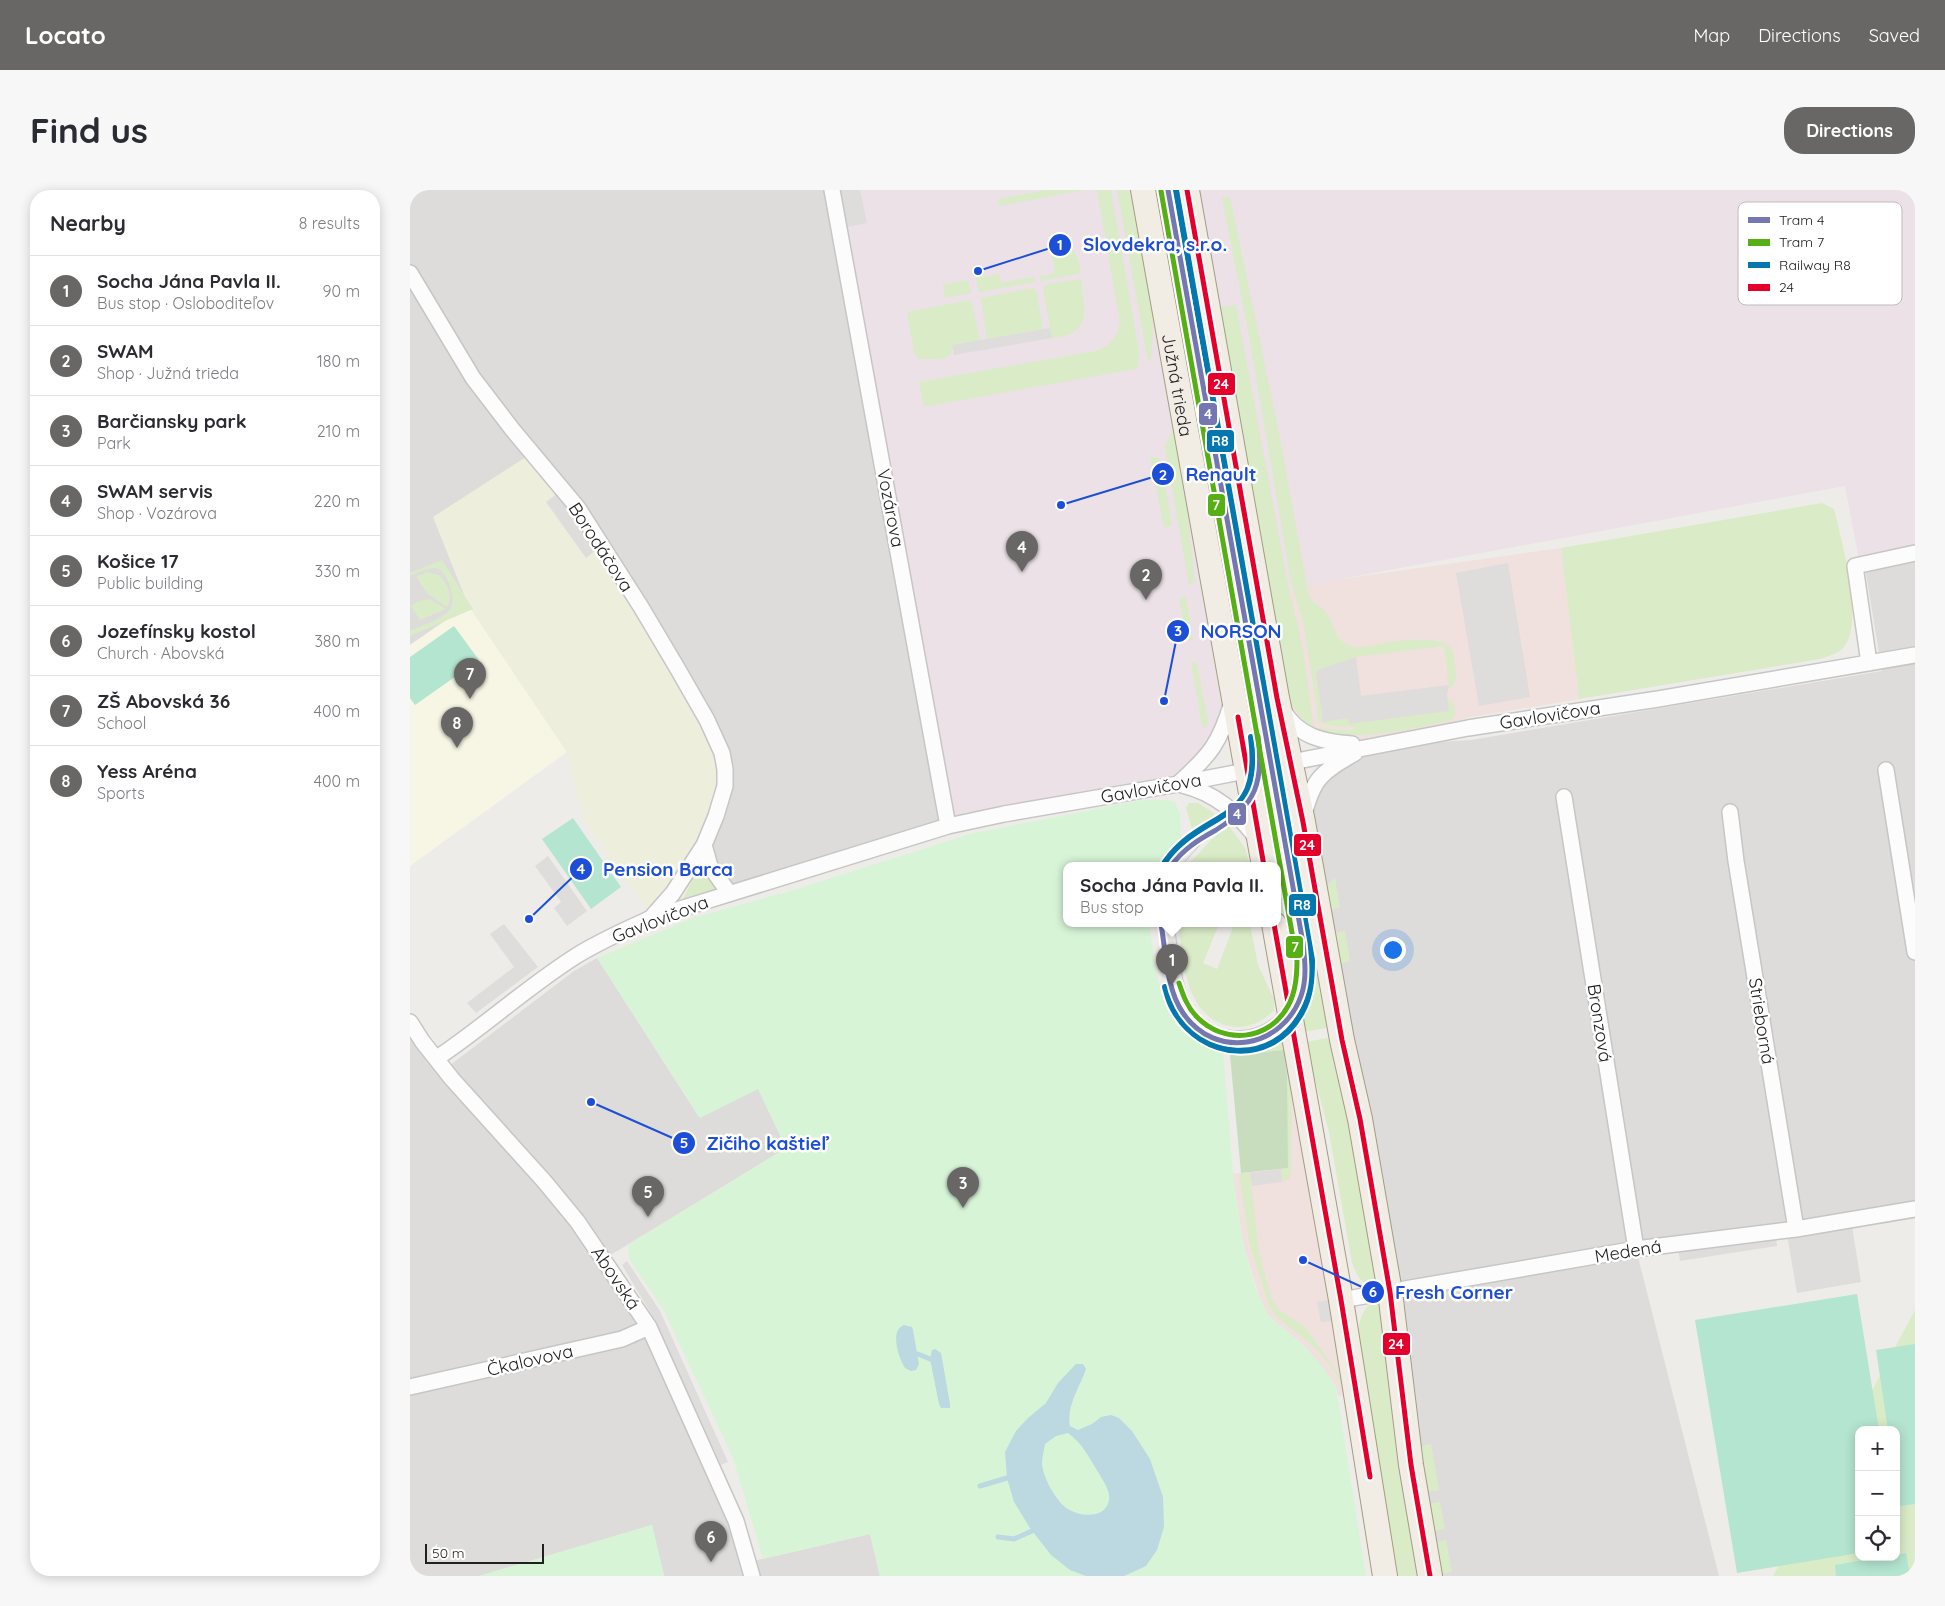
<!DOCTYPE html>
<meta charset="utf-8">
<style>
:root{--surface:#fff;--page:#f7f7f7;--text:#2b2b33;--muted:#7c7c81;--line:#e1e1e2;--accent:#686766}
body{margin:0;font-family:Quicksand,sans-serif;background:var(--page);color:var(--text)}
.controls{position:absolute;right:15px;bottom:15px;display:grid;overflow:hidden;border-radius:10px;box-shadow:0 2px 12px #0003}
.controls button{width:45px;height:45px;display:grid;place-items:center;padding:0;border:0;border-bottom:1px solid var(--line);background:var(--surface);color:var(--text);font:25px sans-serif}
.scale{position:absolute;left:15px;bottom:12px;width:119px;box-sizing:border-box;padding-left:5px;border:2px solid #202020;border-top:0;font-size:14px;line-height:18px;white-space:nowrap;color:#202020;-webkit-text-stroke:4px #fff;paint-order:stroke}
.you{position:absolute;left:982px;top:759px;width:18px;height:18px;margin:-12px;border:4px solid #fff;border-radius:50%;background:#1a73e8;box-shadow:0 0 0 8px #1a73e833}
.badge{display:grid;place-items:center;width:32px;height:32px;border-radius:50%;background:var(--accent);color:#fff;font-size:16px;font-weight:700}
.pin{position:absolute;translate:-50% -41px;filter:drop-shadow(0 1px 2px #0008)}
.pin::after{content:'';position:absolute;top:26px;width:18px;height:15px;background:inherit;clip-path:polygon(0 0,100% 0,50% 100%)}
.popup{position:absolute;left:653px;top:672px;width:218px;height:65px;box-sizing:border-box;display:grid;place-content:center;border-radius:10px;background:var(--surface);filter:drop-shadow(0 1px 4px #0005);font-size:16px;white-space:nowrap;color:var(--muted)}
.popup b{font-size:19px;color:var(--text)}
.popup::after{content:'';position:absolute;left:50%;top:100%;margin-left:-10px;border:10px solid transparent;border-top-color:var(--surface)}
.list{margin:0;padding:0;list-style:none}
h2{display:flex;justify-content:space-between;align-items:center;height:65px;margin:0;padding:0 20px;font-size:21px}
h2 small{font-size:16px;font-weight:400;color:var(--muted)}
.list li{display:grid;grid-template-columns:32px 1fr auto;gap:15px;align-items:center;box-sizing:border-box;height:70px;padding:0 20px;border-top:1px solid var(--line)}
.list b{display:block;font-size:19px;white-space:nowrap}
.list p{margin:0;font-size:16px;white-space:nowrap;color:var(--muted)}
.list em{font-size:16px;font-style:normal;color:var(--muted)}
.icon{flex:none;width:28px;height:28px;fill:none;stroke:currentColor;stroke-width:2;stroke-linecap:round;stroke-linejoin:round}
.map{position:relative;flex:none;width:1505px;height:1386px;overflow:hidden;border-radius:20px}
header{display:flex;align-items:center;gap:30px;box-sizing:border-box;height:70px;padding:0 25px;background:var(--accent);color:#fff}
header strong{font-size:24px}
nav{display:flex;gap:28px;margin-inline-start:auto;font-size:18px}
.intro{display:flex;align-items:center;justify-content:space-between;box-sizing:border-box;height:120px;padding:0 30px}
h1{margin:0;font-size:35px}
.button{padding:12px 22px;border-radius:20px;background:var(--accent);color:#fff;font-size:18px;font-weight:700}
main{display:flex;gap:30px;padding:0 30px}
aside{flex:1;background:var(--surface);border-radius:20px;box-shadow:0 2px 12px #0003}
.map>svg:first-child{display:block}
</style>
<header>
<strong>Locato</strong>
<nav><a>Map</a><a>Directions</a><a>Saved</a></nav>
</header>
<div class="intro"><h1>Find us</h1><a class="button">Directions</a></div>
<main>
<aside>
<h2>Nearby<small>8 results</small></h2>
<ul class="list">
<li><span class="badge">1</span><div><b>Socha Jána Pavla II.</b><p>Bus stop · Osloboditeľov</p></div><em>90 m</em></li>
<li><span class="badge">2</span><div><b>SWAM</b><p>Shop · Južná trieda</p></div><em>180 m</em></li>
<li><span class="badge">3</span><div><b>Barčiansky park</b><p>Park</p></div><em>210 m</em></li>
<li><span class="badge">4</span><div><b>SWAM servis</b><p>Shop · Vozárova</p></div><em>220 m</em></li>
<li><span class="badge">5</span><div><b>Košice 17</b><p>Public building</p></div><em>330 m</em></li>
<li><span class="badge">6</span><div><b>Jozefínsky kostol</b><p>Church · Abovská</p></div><em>380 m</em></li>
<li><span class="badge">7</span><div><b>ZŠ Abovská 36</b><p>School</p></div><em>400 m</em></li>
<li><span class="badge">8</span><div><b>Yess Aréna</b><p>Sports</p></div><em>400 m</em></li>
</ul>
</aside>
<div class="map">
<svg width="1505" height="1386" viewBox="0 0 1505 1386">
<rect width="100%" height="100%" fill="#eeece8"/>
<path fill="#dddcda" d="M 0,0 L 422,0 L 538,636 L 319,703 L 58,415 L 0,455 Z
M 1505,368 L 1505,1018 L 1226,1059 L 1309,1386 L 1020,1386 L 900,604 L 959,556 L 1061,550 L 1472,481 L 1455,378 Z
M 187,768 L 289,927 L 348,898 L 376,958 L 194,1069 L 239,1137 L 339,1372 L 460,1344 L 470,1386 L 254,1386 L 242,1335 L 69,1386 L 0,1386 L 0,831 L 35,879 L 164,781 Z"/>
<path fill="#f0e0de" d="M 1151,358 L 1169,509 L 1061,527 L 959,556 L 886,537 L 849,404 L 910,392 Z
M 890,878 L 947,1203 L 928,1206 L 926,1197 L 893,1155 L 858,1125 L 853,1118 L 833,1053 L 823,984 L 878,978 L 877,887 Z"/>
<path fill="#ebe1e7" d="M 422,0 L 733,0 L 824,506 L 814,538 L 768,594 L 538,636 Z
M 777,0 L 1505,0 L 1505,359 L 1449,370 L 1435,296 L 849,404 Z"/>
<path fill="#f7f6e4" d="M 58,415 L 157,562 L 0,676 L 0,455 Z"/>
<path fill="#edeedb" d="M 122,263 L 168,318 L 312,563 L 306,626 L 243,726 L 173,629 L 157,562 L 58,415 L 23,327 Z"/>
<path fill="#daebc7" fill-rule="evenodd" d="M 637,0 L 675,0 L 589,16 L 588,9 Z
M 687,0 L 701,0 L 729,162 L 728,176 L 725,179 L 514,217 L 509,192 L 686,161 C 701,156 706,147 710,133 Z
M 707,0 L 718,0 L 729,31 L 744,120 L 741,171 L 739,171 L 737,166 Z
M 743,0 L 749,0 L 846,544 L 841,540 Z
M 761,0 L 767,0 L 862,536 L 859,543 Z
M 820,7 L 869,243 L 899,407 C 903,413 909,415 914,420 C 927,434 919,450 946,458 C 966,455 1026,441 1040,457 C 1043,461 1044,467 1044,472 C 1046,481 1048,489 1042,497 L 1039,498 L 1034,456 L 946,467 L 910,479 L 913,532 L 939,528 L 939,534 L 1039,520 L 1037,510 L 1040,510 C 1047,516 1046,523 1042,530 C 1000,540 953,550 910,543 L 909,538 L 943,541 L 943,537 L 922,536 L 909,532 L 894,436 L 881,391 L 839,146 L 812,8 Z
M 639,50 C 662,53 667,60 671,83 L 630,91 L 630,86 L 645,83 Z
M 589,84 L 591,93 L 624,87 L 625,92 L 569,102 L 566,88 Z
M 671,89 C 674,119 683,145 642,148 L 633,98 L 637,94 Z
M 558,90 L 561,103 L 535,108 L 533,95 Z
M 622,98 L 626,100 L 633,139 L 577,149 L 571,108 Z
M 561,110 L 570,150 L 543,155 L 541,164 L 533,169 L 509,169 L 504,163 L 497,122 Z
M 826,115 L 877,390 L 893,460 L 904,539 L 892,529 L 880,512 L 807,118 Z
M 753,168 L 774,288 L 785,393 L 779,394 L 755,259 L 755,255 L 762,242 L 762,235 L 751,172 Z
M 740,267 L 749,268 L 751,271 L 762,336 L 754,338 Z
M 1412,313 L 1424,319 C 1431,348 1457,439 1431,460 C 1426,464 1416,467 1410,469 L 1169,509 L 1151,358 Z
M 32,370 L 63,419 L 0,446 L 0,441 C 11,436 31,429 39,421 C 49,410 36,379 26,378 C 18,378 8,382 0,386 L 0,383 Z
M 17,382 L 29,385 C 37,393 44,405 37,417 L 18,404 L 6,387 Z
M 776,407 L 783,450 L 777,451 L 769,408 Z
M 19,409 L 36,419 L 10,430 L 1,416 L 9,411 Z
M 781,472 L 787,474 L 798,531 L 796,538 L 792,536 Z
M 862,597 L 881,711 L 878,756 L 867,692 L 867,676 L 864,676 L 853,609 L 855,602 Z
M 869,598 L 874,606 L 876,612 L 917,838 L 893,842 L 889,818 L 898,794 L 897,754 Z
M 779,613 L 788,613 L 804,623 L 805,628 L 783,642 L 776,618 Z
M 819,636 L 835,658 L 840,676 L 777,676 L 801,650 Z
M 287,680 L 309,698 L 273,709 Z
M 925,688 L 930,718 L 921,720 L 917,695 Z
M 768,734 L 809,734 L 793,773 L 807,779 L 824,735 L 822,734 L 840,734 L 848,775 L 864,809 L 864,820 C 852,832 837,840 819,836 C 774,825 774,771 768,734 Z
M 935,741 L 940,771 L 930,774 L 925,743 Z
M 918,848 L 942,936 L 966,1089 L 958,1094 C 948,1091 946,1081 942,1073 L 919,942 L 895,852 Z
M 870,852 L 873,853 C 886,890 880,942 881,982 L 879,989 L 872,992 L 871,979 L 878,978 L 874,860 L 820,865 L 828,862 L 842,862 Z
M 829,983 L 840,983 L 849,1063 L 862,1110 L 869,1120 L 895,1137 L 935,1193 L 956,1333 L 932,1196 C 927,1182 908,1160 896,1150 C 884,1140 866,1130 859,1116 L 839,1052 Z
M 967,1111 L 970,1115 L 1010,1386 L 988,1386 L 948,1151 C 947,1138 951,1115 967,1111 Z
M 1505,1120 L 1505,1386 L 1363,1386 ZM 1449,1240 L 1486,1240 L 1486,1367 L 1449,1367 Z
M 1021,1254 L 1029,1300 L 1016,1302 L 1008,1257 Z
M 1030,1312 L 1035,1339 L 1024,1341 L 1022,1337 L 1018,1314 Z
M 1036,1350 L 1042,1382 L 1030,1384 L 1025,1355 L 1026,1352 Z"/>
<path fill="#c8ddbe" d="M 874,860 L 877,887 L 878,978 L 831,983 L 820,865 Z"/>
<path fill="#d7f4d7" d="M 733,610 L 758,610 L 765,612 L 770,624 L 771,647 L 754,665 L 747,676 L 657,676 L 657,734 L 739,734 C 746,777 748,835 794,856 C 800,859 807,860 813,862 L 823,984 L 833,1053 L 846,1099 L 858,1125 L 893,1155 L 910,1173 L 926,1197 L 956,1386 L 470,1386 L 460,1344 L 353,1369 L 323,1268 L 253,1119 L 219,1069 L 218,1055 L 376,958 L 348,899 L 290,928 L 187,768 L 283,728 L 384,700 L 560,644 Z
M 242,1335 L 254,1386 L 69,1386 Z"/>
<path fill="#b4e5d1" d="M 44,436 L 69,470 L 5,515 L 0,508 L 0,467 Z
M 163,628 L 211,697 L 181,719 L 132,649 Z
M 1447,1104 L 1469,1240 L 1449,1240 L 1449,1363 L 1327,1383 L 1285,1130 Z
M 1505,1154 L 1505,1314 L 1490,1316 L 1486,1290 L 1486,1240 L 1478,1240 L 1466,1160 Z
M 1496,1363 L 1500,1386 L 1426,1386 L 1425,1375 L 1471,1367 L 1486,1367 L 1486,1365 Z"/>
<path fill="#dedddc" d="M 422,0 L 450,0 L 457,33 L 429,39 Z
M 640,138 L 642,148 L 544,165 L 542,155 Z
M 153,299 L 190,357 L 176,368 L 136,312 Z
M 1098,373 L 1120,507 L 1069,516 L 1046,383 Z
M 946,467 L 951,506 L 1039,495 L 1037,504 L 1039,521 L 939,534 L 938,528 L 913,532 L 906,483 L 910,479 Z
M 138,666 L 177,721 L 157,736 L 144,718 L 151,712 L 125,676 Z
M 94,734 L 128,777 L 66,823 L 57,813 L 104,777 L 80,744 Z
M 871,979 L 872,992 L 842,996 L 840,983 Z
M 1442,1036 L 1451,1092 L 1387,1103 L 1377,1045 Z
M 1366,1045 L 1367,1056 L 1270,1071 L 1268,1059 Z
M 217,1071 L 250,1121 L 318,1272 L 311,1275 L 242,1125 L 212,1075 Z
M 919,1110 L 922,1131 L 911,1132 L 907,1112 Z"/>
<path fill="#bcd8e1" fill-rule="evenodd" d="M 494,1135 L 502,1137 L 503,1140 L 509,1174 L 506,1180 L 501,1181 L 495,1178 C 489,1168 479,1141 494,1135 Z
M 525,1159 L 531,1163 L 540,1214 L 540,1218 L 531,1218 L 529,1214 L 520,1169 L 522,1160 Z
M 666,1174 L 673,1174 L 676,1179 C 670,1197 656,1216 660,1236 L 668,1240 L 682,1234 L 691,1227 L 701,1225 L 709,1228 L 722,1241 L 740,1269 L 753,1307 L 754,1337 L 747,1360 L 736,1376 L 714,1386 L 676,1386 L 660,1380 L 641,1365 L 620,1338 L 604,1312 L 597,1288 L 595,1262 L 606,1241 L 618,1228 L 636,1213 L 648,1193 ZM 658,1243 C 672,1253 679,1267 688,1282 C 692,1289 701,1301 699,1310 C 696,1329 670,1327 658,1319 C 647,1313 632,1286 632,1273 C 632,1267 634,1261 635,1254 L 646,1246 Z"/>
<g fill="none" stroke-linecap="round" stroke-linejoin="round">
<path stroke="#bcd8e1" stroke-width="5" d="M 508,1164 L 520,1169
M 570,1296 L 597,1288
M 588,1347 L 604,1349 L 622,1341"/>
<g stroke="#c7c6c4" stroke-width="18">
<path id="street" d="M 422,0 L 538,636
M 0,83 L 63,188 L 102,239 L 168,318 L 231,417 L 266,476 L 297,530 L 312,563 L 315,579 L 315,596 L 306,626 L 294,655 L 263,703 L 241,728
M 1459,473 L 1445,376 L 1505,363
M 873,520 C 888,547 914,552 942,554
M 1476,580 L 1505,762
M 769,593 C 800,565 810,553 822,512
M 772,595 C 805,603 827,622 847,649
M 1154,607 L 1226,1059
M 1320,622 L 1326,671 L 1386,1039
M 894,625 C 903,588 912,582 945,563
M 294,655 L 300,676 L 319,703
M 0,832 L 12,851 L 42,889 L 134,991 L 167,1031 L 239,1137 L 326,1331 L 342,1386
M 27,868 C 75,836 117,797 166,766 C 190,751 216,740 241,728 L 538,636 L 594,624 L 768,594 L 1058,538 L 1248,509 L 1505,465
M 931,1110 L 1226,1059 L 1386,1039 L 1505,1019
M 0,1197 L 212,1149 L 239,1137"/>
</g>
<g stroke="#a59b84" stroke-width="26">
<g id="primary">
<path id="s1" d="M 733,0 L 854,676"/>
<path d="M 777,0 L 867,508 L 893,632 L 932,850 L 950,929 L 980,1102 L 1001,1275 L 1020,1386"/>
<path d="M 864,734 L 931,1110 L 975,1386"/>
</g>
</g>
<use href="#street" stroke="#fcfcfc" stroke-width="15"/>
<use href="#primary" stroke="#f1ede5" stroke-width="24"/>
<path stroke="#cbcbca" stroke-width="1" d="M 771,676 L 795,649 L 813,635
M 764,734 C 767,754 771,791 779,809 C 786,825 801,838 819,840 C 847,844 873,828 880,800 C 883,788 883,775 884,762 C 885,744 886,727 885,709"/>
<g stroke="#fff" stroke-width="9">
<path id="bus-1" d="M 777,0 L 867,508 L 893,632 L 932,850 L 950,929 L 980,1102 L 1001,1275 L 1020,1386
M 828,527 L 854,676
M 864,734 L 931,1110 L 960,1287"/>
</g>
<use href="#bus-1" stroke="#e4002b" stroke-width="5"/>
<g stroke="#fff" stroke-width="10">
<path id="rail-1" d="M 755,672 C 795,616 853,638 841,547
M 755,797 C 757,804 759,813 763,819 C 791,871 863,877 892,822 C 901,806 902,788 902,770 L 766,0"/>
</g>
<use href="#rail-1" stroke="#0377ae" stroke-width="6"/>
<g stroke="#fff" stroke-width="9">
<path id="tram-1" d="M 761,676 C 773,659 788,650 806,640 C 846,615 854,592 848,546
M 751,734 C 756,762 756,798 773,823 C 805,870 872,859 891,806 C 897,789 895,771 893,753 L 758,0"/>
</g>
<g stroke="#fff" stroke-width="9">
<path id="tram-2" d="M 751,1 L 887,771 C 887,786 886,802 878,816 C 859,851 814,855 787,827 C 777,817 773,805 769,793"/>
</g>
<use href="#tram-1" stroke="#7477b0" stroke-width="5"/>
<use href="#tram-2" stroke="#56af15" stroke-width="5"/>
</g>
<g text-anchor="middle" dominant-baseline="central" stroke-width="5" stroke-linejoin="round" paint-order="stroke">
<g font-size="18" fill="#202020" stroke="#fff">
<text stroke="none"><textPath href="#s1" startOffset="198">Južná trieda</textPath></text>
<text transform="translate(481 318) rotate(79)">Vozárova</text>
<text transform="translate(191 357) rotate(57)">Borodáčova</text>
<text transform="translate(1140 525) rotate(-9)">Gavlovičova</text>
<text transform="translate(741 598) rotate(-10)">Gavlovičova</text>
<text transform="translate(250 729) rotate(-21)">Gavlovičova</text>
<text transform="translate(1352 831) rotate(81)">Strieborná</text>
<text transform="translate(1190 833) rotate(81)">Bronzová</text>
<text transform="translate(1218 1061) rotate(-9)">Medená</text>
<text transform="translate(206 1088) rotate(56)">Abovská</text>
<text transform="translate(120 1170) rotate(-13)">Čkalovova</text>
</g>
</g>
<rect x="1328" y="12" width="164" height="103" rx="8" fill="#fff" stroke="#bcbcbc" stroke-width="1"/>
<rect x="1338" y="27" width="22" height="6" fill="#7477b0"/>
<rect x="1338" y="49" width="22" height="7" fill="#56af15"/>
<rect x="1338" y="72" width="22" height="6" fill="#0377ae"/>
<rect x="1338" y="94" width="22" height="7" fill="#e4002b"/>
<g font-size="14" fill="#202020">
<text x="1369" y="35">Tram 4</text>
<text x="1369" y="57">Tram 7</text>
<text x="1369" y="80">Railway R8</text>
<text x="1369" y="102">24</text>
</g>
<path fill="none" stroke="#1d4ed8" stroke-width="2" d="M568 81L650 55M651 315L753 284M754 511L768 441M119 729L171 679M181 912L274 953M893 1070L963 1102"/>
<g fill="#1d4ed8" stroke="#fff" stroke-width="2">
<circle cx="568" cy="81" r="5"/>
<circle cx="651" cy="315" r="5"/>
<circle cx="754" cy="511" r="5"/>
<circle cx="119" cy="729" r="5"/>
<circle cx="181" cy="912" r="5"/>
<circle cx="893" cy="1070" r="5"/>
<circle cx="650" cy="55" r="12"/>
<circle cx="753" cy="284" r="12"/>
<circle cx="768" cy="441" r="12"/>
<circle cx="171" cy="679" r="12"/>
<circle cx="274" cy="953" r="12"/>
<circle cx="963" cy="1102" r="12"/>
</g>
<g font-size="15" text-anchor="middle" font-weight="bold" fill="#fff">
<text x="650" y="60">1</text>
<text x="753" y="290">2</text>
<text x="768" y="446">3</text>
<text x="171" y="684">4</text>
<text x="274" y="958">5</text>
<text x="963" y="1107">6</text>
</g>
<g font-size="19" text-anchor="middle" font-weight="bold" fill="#1d4ed8" stroke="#fff" stroke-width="5" stroke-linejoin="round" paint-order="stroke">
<text x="745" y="61">Slovdekra, s.r.o.</text>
<text x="811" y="291">Renault</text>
<text x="831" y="448">NORSON</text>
<text x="258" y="686">Pension Barca</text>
<text x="357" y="960">Zičiho kaštieľ</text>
<text x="1044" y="1109">Fresh Corner</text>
</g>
<g stroke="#fff" stroke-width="2">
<rect x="797" y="182" width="29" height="24" rx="5" fill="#e4002b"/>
<rect x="788" y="212" width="20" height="24" rx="5" fill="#7477b0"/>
<rect x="796" y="239" width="29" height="24" rx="5" fill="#0377ae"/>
<rect x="797" y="303" width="19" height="24" rx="5" fill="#56af15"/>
<rect x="817" y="612" width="20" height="24" rx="5" fill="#7477b0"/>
<rect x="883" y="643" width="29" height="24" rx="5" fill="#e4002b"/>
<rect x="878" y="703" width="29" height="24" rx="5" fill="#0377ae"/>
<rect x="875" y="745" width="19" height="24" rx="5" fill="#56af15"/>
<rect x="972" y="1142" width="29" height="24" rx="5" fill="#e4002b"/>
</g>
<g font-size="14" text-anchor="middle" font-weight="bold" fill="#fff">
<text x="811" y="199">24</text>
<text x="798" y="229">4</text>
<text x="810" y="256">R8</text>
<text x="806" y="320">7</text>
<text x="827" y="629">4</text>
<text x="897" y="660">24</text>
<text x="892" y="720">R8</text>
<text x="885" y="762">7</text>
<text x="986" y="1159">24</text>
</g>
</svg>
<div class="controls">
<button>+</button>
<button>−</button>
<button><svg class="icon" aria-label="locate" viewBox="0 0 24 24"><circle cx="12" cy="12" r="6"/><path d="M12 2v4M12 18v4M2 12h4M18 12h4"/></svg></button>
</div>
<div class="scale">50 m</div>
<div class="you"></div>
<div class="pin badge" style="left:762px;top:795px">1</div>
<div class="popup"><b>Socha Jána Pavla II.</b>Bus stop</div>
<div class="pin badge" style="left:736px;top:410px">2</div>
<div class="pin badge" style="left:553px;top:1018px">3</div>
<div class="pin badge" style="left:612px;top:382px">4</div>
<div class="pin badge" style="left:238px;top:1027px">5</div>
<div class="pin badge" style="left:301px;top:1372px">6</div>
<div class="pin badge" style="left:60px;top:509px">7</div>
<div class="pin badge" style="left:47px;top:558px">8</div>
</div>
</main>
